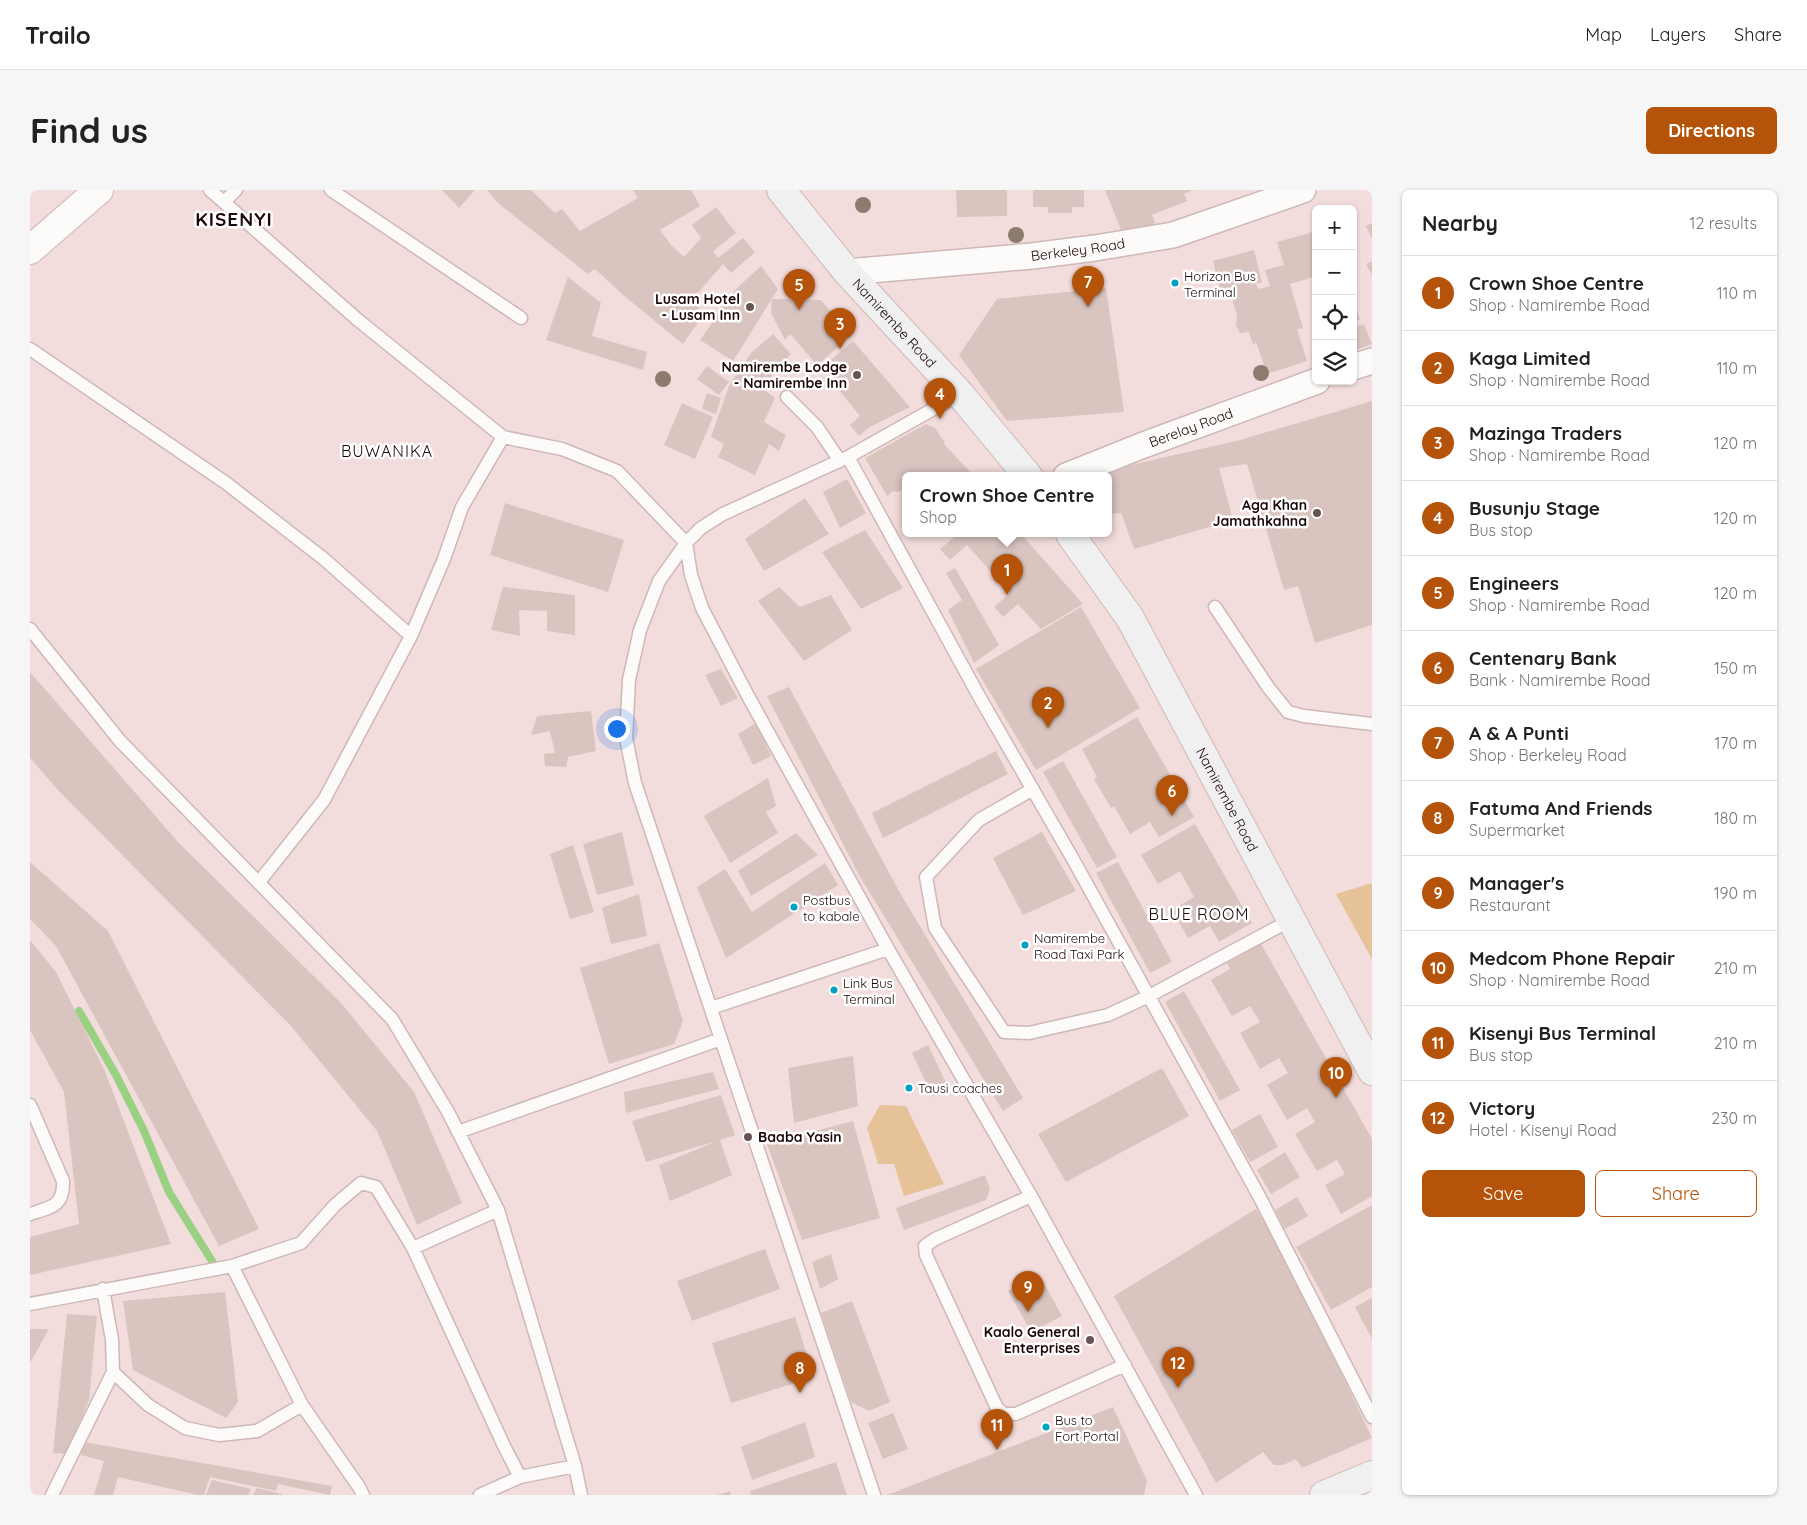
<!DOCTYPE html>
<meta charset="utf-8">
<style>
:root{--surface:#fff;--page:#f6f6f6;--text:#222;--muted:#767676;--line:#e0e0e0;--accent:#b45309}
body{margin:0;font-family:Quicksand,sans-serif;background:var(--page);color:var(--text)}
.controls{position:absolute;right:15px;top:15px;display:grid;overflow:hidden;border-radius:8px;box-shadow:0 1px 4px #0004}
.controls button{width:45px;height:45px;display:grid;place-items:center;padding:0;border:0;border-bottom:1px solid var(--line);background:var(--surface);color:var(--text);font:25px sans-serif}
.you{position:absolute;left:586px;top:538px;width:18px;height:18px;margin:-12px;border:4px solid #fff;border-radius:50%;background:#1a73e8;box-shadow:0 0 0 8px #1a73e833}
.badge{display:grid;place-items:center;width:32px;height:32px;border-radius:50%;background:var(--accent);color:#fff;font-size:16px;font-weight:700}
.pin{position:absolute;translate:-50% -41px;filter:drop-shadow(0 1px 2px #0008)}
.pin::after{content:'';position:absolute;top:26px;width:18px;height:15px;background:inherit;clip-path:polygon(0 0,100% 0,50% 100%)}
.popup{position:absolute;left:872px;top:282px;width:210px;height:65px;box-sizing:border-box;display:grid;place-content:center;border-radius:8px;background:var(--surface);filter:drop-shadow(0 1px 4px #0005);font-size:16px;white-space:nowrap;color:var(--muted)}
.popup b{font-size:19px;color:var(--text)}
.popup::after{content:'';position:absolute;left:50%;top:100%;margin-left:-10px;border:10px solid transparent;border-top-color:var(--surface)}
.list{margin:0;padding:0;list-style:none}
h2{display:flex;justify-content:space-between;align-items:center;height:65px;margin:0;padding:0 20px;font-size:21px}
h2 small{font-size:16px;font-weight:400;color:var(--muted)}
.list li{display:grid;grid-template-columns:32px 1fr auto;gap:15px;align-items:center;box-sizing:border-box;height:75px;padding:0 20px;border-top:1px solid var(--line)}
.list b{display:block;font-size:19px;white-space:nowrap}
.list p{margin:0;font-size:16px;white-space:nowrap;color:var(--muted)}
.list em{font-size:16px;font-style:normal;color:var(--muted)}
.actions{display:flex;gap:10px;padding:15px 20px}
.actions a{flex:1;padding:11px 0;border:1px solid var(--accent);border-radius:8px;text-align:center;font-size:18px;color:var(--accent)}
.actions .main{background:var(--accent);color:#fff}
.icon{flex:none;width:28px;height:28px;fill:none;stroke:currentColor;stroke-width:2;stroke-linecap:round;stroke-linejoin:round}
.map{position:relative;flex:none;width:1342px;height:1305px;overflow:hidden;border-radius:8px}
header{display:flex;align-items:center;gap:30px;box-sizing:border-box;height:70px;padding:0 25px;background:var(--surface);border-bottom:1px solid var(--line)}
header strong{font-size:24px}
nav{display:flex;gap:28px;margin-inline-start:auto;font-size:18px}
.intro{display:flex;align-items:center;justify-content:space-between;box-sizing:border-box;height:120px;padding:0 30px}
h1{margin:0;font-size:35px}
.button{padding:12px 22px;border-radius:8px;background:var(--accent);color:#fff;font-size:18px;font-weight:700}
main{display:flex;gap:30px;padding:0 30px}
aside{flex:1;background:var(--surface);border-radius:8px;box-shadow:0 1px 4px #0004}
.map>svg:first-child{display:block}
</style>
<header>
<strong>Trailo</strong>
<nav><a>Map</a><a>Layers</a><a>Share</a></nav>
</header>
<div class="intro"><h1>Find us</h1><a class="button">Directions</a></div>
<main>
<div class="map">
<svg width="1342" height="1305" viewBox="0 0 1342 1305">
<rect width="100%" height="100%" fill="#f3dddc"/>
<path fill="#e5c297" d="M 1342,693 L 1342,769 L 1306,704 Z
M 850,915 L 876,916 L 914,994 L 874,1006 L 864,974 L 848,974 L 837,938 Z"/>
<g fill="none" stroke-linecap="round" stroke-linejoin="round">
<path stroke="#99d082" stroke-width="8" d="M 49,821 L 86,885 L 114,941 L 139,1002 L 182,1071"/>
</g>
<path fill="#d9c4c0" d="M 412,0 L 445,0 L 429,18 Z
M 457,0 L 501,0 L 525,23 L 532,19 L 550,41 L 608,8 L 603,0 L 661,0 L 670,16 L 630,40 L 641,55 L 654,67 L 671,48 L 662,35 L 686,17 L 706,43 L 683,61 L 688,68 L 713,48 L 725,62 L 701,83 L 693,74 L 662,110 L 674,124 L 653,154 L 593,105 L 565,79 L 558,84 L 469,14 Z
M 926,0 L 977,0 L 977,26 L 927,27 Z
M 1003,0 L 1054,0 L 1054,17 L 1042,17 L 1042,23 L 1018,23 L 1018,17 L 1003,17 Z
M 1075,0 L 1163,0 L 1154,4 L 1157,11 L 1122,25 L 1125,33 L 1093,45 Z
M 1342,33 L 1342,49 L 1336,36 Z
M 1283,42 L 1286,50 L 1286,86 L 1260,94 L 1273,138 L 1267,139 L 1277,171 L 1237,184 L 1226,152 L 1223,155 L 1219,142 L 1210,143 L 1206,135 L 1207,125 L 1200,101 L 1191,103 L 1183,71 L 1224,60 L 1232,93 L 1226,93 L 1228,99 L 1240,96 L 1235,80 L 1254,75 L 1247,52 Z
M 1342,71 L 1342,85 L 1336,74 Z
M 731,76 L 748,99 L 703,171 L 670,150 L 706,99 Z
M 538,87 L 571,113 L 562,146 L 617,162 L 613,180 L 516,150 Z
M 1076,98 L 1094,222 L 977,231 L 929,165 L 967,109 Z
M 742,109 L 791,110 L 821,146 L 787,175 L 760,144 L 755,150 L 741,123 Z
M 1323,113 L 1330,129 L 1323,132 Z
M 1334,134 L 1342,154 L 1323,161 L 1323,138 Z
M 743,144 L 761,164 L 731,198 L 745,208 L 734,232 L 756,245 L 749,261 L 739,254 L 725,285 L 688,267 L 694,254 L 681,247 L 699,196 L 720,164 Z
M 823,151 L 880,217 L 840,237 L 829,246 L 820,235 L 830,226 L 791,178 Z
M 677,176 L 699,192 L 689,205 L 667,189 Z
M 677,203 L 691,208 L 686,224 L 672,219 Z
M 1342,211 L 1342,435 L 1285,453 L 1268,396 L 1254,400 L 1217,274 L 1189,278 L 1203,330 L 1104,359 L 1091,323 L 1078,324 L 1078,286 L 1053,286 L 1210,250 Z
M 652,213 L 683,227 L 665,269 L 634,255 Z
M 896,234 L 905,238 L 915,253 L 914,254 L 944,286 L 876,286 L 876,295 L 873,300 L 867,302 L 863,301 L 857,306 L 835,268 Z
M 817,289 L 836,323 L 810,338 L 793,302 Z
M 775,308 L 799,344 L 734,381 L 715,349 Z
M 475,313 L 594,350 L 578,402 L 460,365 Z
M 835,340 L 873,398 L 831,419 L 792,362 Z
M 928,344 L 991,344 L 1053,414 L 1011,439 L 988,414 L 973,427 L 964,417 L 980,403 L 937,355 L 920,370 L 910,359 Z
M 925,378 L 969,455 L 944,473 L 918,420 L 932,410 L 916,383 Z
M 473,397 L 545,405 L 545,445 L 517,441 L 517,421 L 489,420 L 490,446 L 461,440 Z
M 749,397 L 770,417 L 801,405 L 822,440 L 774,471 L 728,411 Z
M 1051,417 L 1110,518 L 1006,580 L 946,479 Z
M 691,479 L 708,508 L 691,516 L 675,485 Z
M 0,482 L 149,653 L 312,814 L 384,902 L 432,1013 L 387,1035 L 347,941 L 261,836 L 28,600 L 0,568 Z
M 759,497 L 870,703 L 993,908 L 973,921 L 829,685 L 737,506 Z
M 561,521 L 566,561 L 538,567 L 536,577 L 515,576 L 514,564 L 525,563 L 520,541 L 501,545 L 507,526 Z
M 1107,527 L 1164,627 L 1129,647 L 1120,632 L 1100,644 L 1084,616 L 1081,618 L 1064,589 L 1067,587 L 1052,559 Z
M 726,533 L 741,566 L 723,575 L 708,544 Z
M 966,561 L 978,584 L 853,648 L 842,623 Z
M 1033,571 L 1087,667 L 1067,678 L 1013,582 Z
M 738,588 L 746,616 L 736,622 L 748,643 L 700,673 L 674,626 Z
M 1165,634 L 1222,733 L 1189,752 L 1180,736 L 1158,748 L 1142,720 L 1164,707 L 1150,681 L 1128,694 L 1111,665 Z
M 592,642 L 604,695 L 567,705 L 553,654 Z
M 1012,642 L 1046,701 L 993,725 L 963,668 Z
M 766,643 L 788,665 L 721,706 L 708,681 Z
M 543,655 L 564,722 L 540,729 L 520,664 Z
M 0,672 L 78,741 L 229,1039 L 189,1056 L 26,756 L 0,729 Z
M 1088,672 L 1142,772 L 1120,783 L 1066,683 Z
M 795,673 L 808,695 L 696,768 L 667,697 L 695,679 L 722,722 Z
M 609,704 L 617,746 L 581,754 L 572,718 Z
M 0,750 L 26,782 L 74,879 L 141,1054 L 0,1085 L 0,1047 L 49,1034 L 34,902 L 0,840 Z
M 629,753 L 653,831 L 644,854 L 579,874 L 550,778 Z
M 1231,754 L 1342,949 L 1342,1006 L 1311,1024 L 1295,995 L 1315,984 L 1307,970 L 1287,981 L 1265,944 L 1285,932 L 1277,918 L 1257,930 L 1237,895 L 1258,883 L 1249,868 L 1230,879 L 1210,843 L 1230,832 L 1220,816 L 1202,826 L 1181,790 L 1200,779 L 1197,773 Z
M 1154,801 L 1210,900 L 1190,911 L 1135,812 Z
M 898,855 L 919,899 L 903,907 L 882,863 Z
M 823,866 L 828,916 L 764,933 L 758,878 Z
M 1132,878 L 1159,926 L 1036,992 L 1008,944 Z
M 683,882 L 689,899 L 596,923 L 594,902 Z
M 691,905 L 705,945 L 690,950 L 702,985 L 640,1011 L 629,975 L 687,951 L 616,972 L 602,931 Z
M 1230,924 L 1248,957 L 1220,972 L 1202,940 Z
M 823,931 L 850,1028 L 772,1050 L 737,954 Z
M 1255,962 L 1270,987 L 1241,1004 L 1227,980 Z
M 955,985 L 960,999 L 956,1010 L 874,1040 L 866,1018 Z
M 1267,1007 L 1278,1026 L 1255,1039 L 1245,1020 Z
M 1342,1015 L 1342,1097 L 1301,1120 L 1266,1057 Z
M 1226,1019 L 1266,1088 L 1342,1248 L 1272,1278 L 1266,1269 L 1253,1275 L 1244,1275 L 1233,1262 L 1186,1293 L 1084,1106 Z
M 735,1059 L 750,1099 L 662,1131 L 647,1091 Z
M 801,1064 L 808,1089 L 790,1099 L 782,1072 Z
M 1009,1084 L 1032,1126 L 1001,1142 L 978,1101 Z
M 195,1102 L 208,1212 L 196,1228 L 103,1180 L 93,1111 Z
M 1342,1108 L 1342,1149 L 1325,1117 Z
M 822,1111 L 860,1212 L 839,1221 L 821,1212 L 791,1123 Z
M 37,1124 L 67,1126 L 59,1210 L 37,1264 L 23,1263 Z
M 765,1127 L 784,1187 L 701,1213 L 682,1153 Z
M 0,1139 L 19,1139 L 0,1173 Z
M 1083,1217 L 1117,1291 L 1114,1305 L 857,1305 Z
M 863,1223 L 878,1259 L 853,1269 L 838,1233 Z
M 775,1232 L 785,1267 L 722,1290 L 711,1257 Z
M 54,1252 L 302,1296 L 300,1305 L 248,1294 L 246,1301 L 180,1287 L 174,1305 L 168,1305 L 88,1287 L 83,1305 L 64,1305 L 74,1271 L 51,1265 Z
M 806,1272 L 817,1305 L 721,1305 L 720,1301 Z
M 182,1290 L 221,1299 L 218,1305 L 176,1305 Z
M 227,1298 L 252,1304 L 252,1305 L 223,1305 Z
M 700,1301 L 701,1305 L 687,1305 Z"/>
<g fill="none" stroke-linecap="round" stroke-linejoin="round">
<g stroke="#cdb8b7" stroke-width="15">
<path id="service" d="M 180,0 L 328,130 L 473,247 L 532,259 L 587,281 L 656,353 L 661,385 L 672,418 L 718,506 L 858,759 L 1001,1006 L 1166,1305
M 301,0 L 491,128
M 194,12 L 206,0
M 0,159 L 196,293 L 294,369 L 381,446
M 757,207 L 787,237 L 810,271
M 818,267 L 950,508 L 1044,671 L 1229,1006 L 1342,1227
M 1185,417 L 1238,497 L 1258,522 L 1274,526 L 1342,534
M 0,439 L 90,551 L 362,829 L 418,922 L 468,1020 L 545,1276 L 551,1305
M 1003,599 L 949,630 L 896,687 L 905,738 L 974,842 L 999,843 L 1078,825 L 1119,806 L 1261,730
M 229,692 L 294,610 L 381,446 L 414,369 L 432,317 L 473,247
M 681,818 L 858,759
M 0,915 L 33,991 C 34,1016 22,1017 0,1024
M 428,942 L 691,849
M 1001,1006 L 905,1049 L 895,1056 L 896,1065 L 967,1218 L 974,1224 L 986,1224 L 1095,1175
M 383,1058 L 474,1256 L 490,1287 L 545,1276
M 202,1076 L 271,1053 L 305,1015 L 331,993 L 346,997 L 383,1058 L 468,1020
M 0,1114 L 202,1076 L 272,1215 L 227,1241 L 189,1245 L 155,1238 L 118,1215 L 83,1182 L 82,1150 L 73,1099
M 272,1215 L 329,1297 L 333,1305
M 22,1305 L 83,1182
M 450,1305 L 490,1287
M 844,1305 L 605,593 L 596,548 L 599,490 L 610,440 L 629,391 L 656,353 L 671,338 L 693,324 L 818,267 L 930,204"/>
</g>
<g stroke="#cdb8b7" stroke-width="28">
<g id="minor">
<path id="s1" d="M 817,82 L 1002,66 L 1065,58 L 1143,45 L 1273,0"/>
<path d="M 1323,177 L 1342,171"/>
<path id="s2" d="M 1036,286 L 1111,256 L 1287,191"/>
</g>
</g>
<g stroke="#cdb8b7" stroke-width="30">
<path id="tertiary" d="M 0,60 L 69,0"/>
</g>
<g stroke="#cdb8b7" stroke-width="30">
<g id="secondary">
<path id="s3" d="M 751,0 L 817,82 L 930,204 L 998,286"/>
<path id="s4" d="M 1040,344 L 1100,428 L 1342,881"/>
<path d="M 1294,1305 L 1342,1285"/>
</g>
</g>
<use href="#service" stroke="#fdfafa" stroke-width="12"/>
<use href="#minor" stroke="#fdfafa" stroke-width="25"/>
<use href="#tertiary" stroke="#fdfafa" stroke-width="28"/>
<use href="#secondary" stroke="#f0f0f0" stroke-width="28"/>
</g>
<g fill="#8c7b6e">
<circle cx="833" cy="15" r="8"/>
<circle cx="986" cy="45" r="8"/>
<circle cx="1231" cy="183" r="8"/>
<circle cx="633" cy="189" r="8"/>
</g>
<g fill="#01a1c4" stroke="#fff" stroke-width="2">
<circle cx="1145" cy="93" r="4.5"/>
<circle cx="764" cy="717" r="4.5"/>
<circle cx="995" cy="755" r="4.5"/>
<circle cx="804" cy="800" r="4.5"/>
<circle cx="879" cy="898" r="4.5"/>
<circle cx="1016" cy="1237" r="4.5"/>
</g>
<g fill="#685353" stroke="#fff" stroke-width="2">
<circle cx="720" cy="117" r="5"/>
<circle cx="827" cy="185" r="5"/>
<circle cx="1287" cy="323" r="5"/>
<circle cx="718" cy="947" r="5"/>
<circle cx="1060" cy="1150" r="5"/>
</g>
<g text-anchor="middle" dominant-baseline="central" stroke-width="5" stroke-linejoin="round" paint-order="stroke">
<g font-size="13" fill="#1d0809" stroke="#fff" text-anchor="start">
<text x="1154" y="86">Horizon Bus<tspan x="1154" dy="16">Terminal</tspan></text>
<text x="773" y="710">Postbus<tspan x="773" dy="16">to kabale</tspan></text>
<text x="1004" y="748">Namirembe<tspan x="1004" dy="16">Road Taxi Park</tspan></text>
<text x="813" y="793">Link Bus<tspan x="813" dy="16">Terminal</tspan></text>
<text x="888" y="898">Tausi coaches</text>
<text x="1025" y="1230">Bus to<tspan x="1025" dy="16">Fort Portal</tspan></text>
</g>
<g font-size="14" fill="#1d0809" stroke="#fff">
<text stroke="none"><textPath href="#s1" startOffset="232">Berkeley Road</textPath></text>
<text stroke="none"><textPath href="#s3" startOffset="175">Namirembe Road</textPath></text>
<text stroke="none"><textPath href="#s2" startOffset="134">Berelay Road</textPath></text>
<text stroke="none"><textPath href="#s4" startOffset="309">Namirembe Road</textPath></text>
</g>
<g font-size="14" font-weight="bold" fill="#1d0809" stroke="#fff" text-anchor="end">
<text x="710" y="109">Lusam Hotel<tspan x="710" dy="16">- Lusam Inn</tspan></text>
<text x="817" y="177">Namirembe Lodge<tspan x="817" dy="16">- Namirembe Inn</tspan></text>
<text x="1277" y="315">Aga Khan<tspan x="1277" dy="16">Jamathkahna</tspan></text>
<text x="728" y="947" text-anchor="start">Baaba Yasin</text>
<text x="1050" y="1142">Kaalo General<tspan x="1050" dy="16">Enterprises</tspan></text>
</g>
<g font-size="16" letter-spacing="1" fill="#1d0809" stroke="#fff">
<text x="357" y="261">BUWANIKA</text>
<text x="1169" y="724">BLUE ROOM</text>
</g>
<g font-size="19" font-weight="bold" letter-spacing="1" fill="#1d0809" stroke="#fff">
<text x="204" y="29">KISENYI</text>
</g>
</g>
</svg>
<div class="controls">
<button>+</button>
<button>−</button>
<button><svg class="icon" aria-label="locate" viewBox="0 0 24 24"><circle cx="12" cy="12" r="6"/><path d="M12 2v4M12 18v4M2 12h4M18 12h4"/></svg></button>
<button><svg class="icon" aria-label="layers" viewBox="0 0 24 24"><path d="M12 4l9 5-9 5-9-5zM3 14l9 5 9-5"/></svg></button>
</div>
<div class="you"></div>
<div class="pin badge" style="left:977px;top:405px">1</div>
<div class="popup"><b>Crown Shoe Centre</b>Shop</div>
<div class="pin badge" style="left:1018px;top:538px">2</div>
<div class="pin badge" style="left:810px;top:159px">3</div>
<div class="pin badge" style="left:910px;top:229px">4</div>
<div class="pin badge" style="left:769px;top:120px">5</div>
<div class="pin badge" style="left:1142px;top:626px">6</div>
<div class="pin badge" style="left:1058px;top:117px">7</div>
<div class="pin badge" style="left:770px;top:1203px">8</div>
<div class="pin badge" style="left:998px;top:1122px">9</div>
<div class="pin badge" style="left:1306px;top:908px">10</div>
<div class="pin badge" style="left:967px;top:1260px">11</div>
<div class="pin badge" style="left:1148px;top:1198px">12</div>
</div>
<aside>
<h2>Nearby<small>12 results</small></h2>
<ul class="list">
<li><span class="badge">1</span><div><b>Crown Shoe Centre</b><p>Shop · Namirembe Road</p></div><em>110 m</em></li>
<li><span class="badge">2</span><div><b>Kaga Limited</b><p>Shop · Namirembe Road</p></div><em>110 m</em></li>
<li><span class="badge">3</span><div><b>Mazinga Traders</b><p>Shop · Namirembe Road</p></div><em>120 m</em></li>
<li><span class="badge">4</span><div><b>Busunju Stage</b><p>Bus stop</p></div><em>120 m</em></li>
<li><span class="badge">5</span><div><b>Engineers</b><p>Shop · Namirembe Road</p></div><em>120 m</em></li>
<li><span class="badge">6</span><div><b>Centenary Bank</b><p>Bank · Namirembe Road</p></div><em>150 m</em></li>
<li><span class="badge">7</span><div><b>A &amp; A Punti</b><p>Shop · Berkeley Road</p></div><em>170 m</em></li>
<li><span class="badge">8</span><div><b>Fatuma And Friends</b><p>Supermarket</p></div><em>180 m</em></li>
<li><span class="badge">9</span><div><b>Manager's</b><p>Restaurant</p></div><em>190 m</em></li>
<li><span class="badge">10</span><div><b>Medcom Phone Repair</b><p>Shop · Namirembe Road</p></div><em>210 m</em></li>
<li><span class="badge">11</span><div><b>Kisenyi Bus Terminal</b><p>Bus stop</p></div><em>210 m</em></li>
<li><span class="badge">12</span><div><b>Victory</b><p>Hotel · Kisenyi Road</p></div><em>230 m</em></li>
</ul>
<div class="actions"><a class="main">Save</a><a>Share</a></div>
</aside>
</main>
